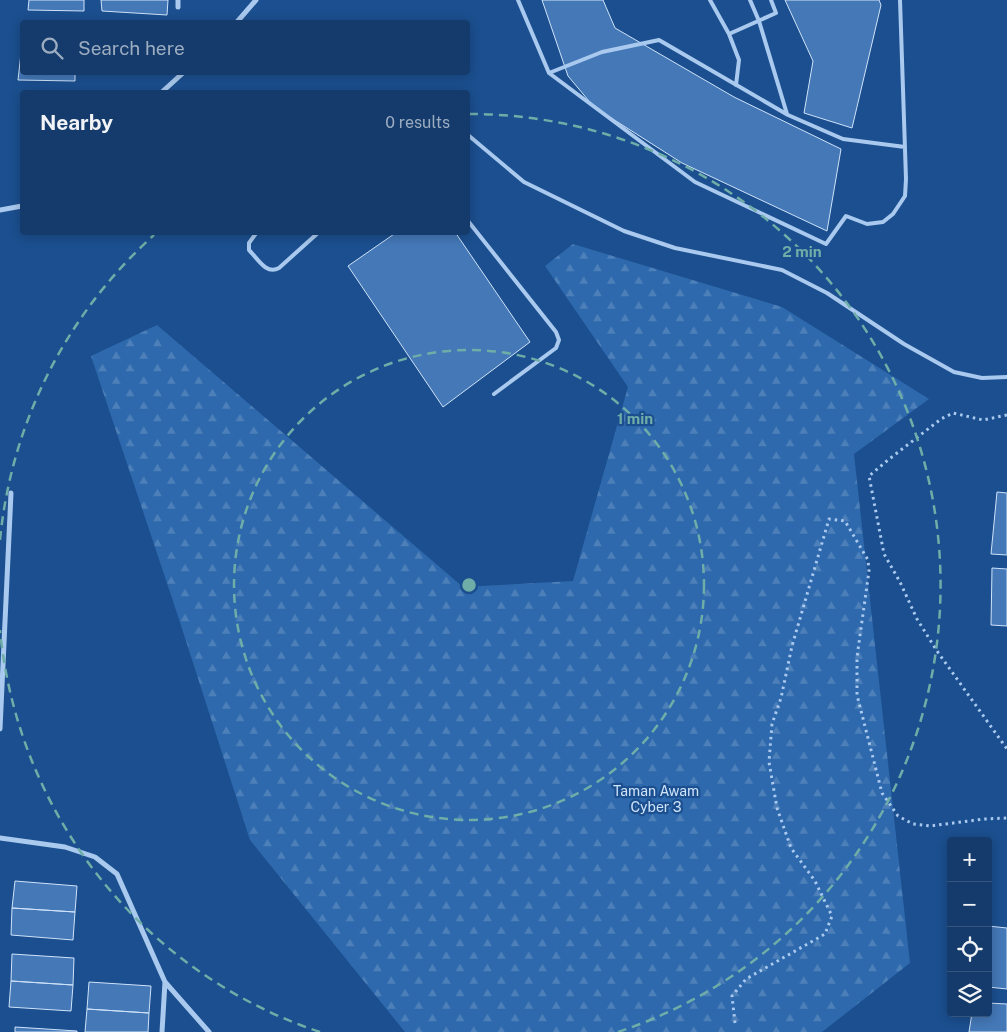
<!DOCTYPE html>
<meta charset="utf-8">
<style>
:root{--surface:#143b6b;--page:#214673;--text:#f1f3f6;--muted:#9dadc1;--line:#33557e}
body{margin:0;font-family:"Public Sans",sans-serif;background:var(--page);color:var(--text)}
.controls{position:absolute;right:15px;bottom:15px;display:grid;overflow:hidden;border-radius:5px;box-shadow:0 2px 12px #0003}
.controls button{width:45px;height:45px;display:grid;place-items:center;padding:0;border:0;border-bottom:1px solid var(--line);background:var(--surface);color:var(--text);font:25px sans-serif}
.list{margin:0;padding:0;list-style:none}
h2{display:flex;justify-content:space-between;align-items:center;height:65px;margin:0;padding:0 20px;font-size:21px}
h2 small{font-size:16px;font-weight:400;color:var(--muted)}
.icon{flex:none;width:28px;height:28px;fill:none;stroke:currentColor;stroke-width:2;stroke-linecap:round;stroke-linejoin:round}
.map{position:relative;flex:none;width:1007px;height:1032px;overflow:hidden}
.search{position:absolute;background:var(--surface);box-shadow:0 2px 12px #0003;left:20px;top:20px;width:450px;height:55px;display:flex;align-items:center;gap:12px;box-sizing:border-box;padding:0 18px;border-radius:5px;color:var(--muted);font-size:19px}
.panel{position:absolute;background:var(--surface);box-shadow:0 2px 12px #0003;left:20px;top:90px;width:450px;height:145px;border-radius:5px}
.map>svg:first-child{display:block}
</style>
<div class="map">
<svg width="1007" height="1032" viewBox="0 0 1007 1032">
<defs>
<pattern id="forest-firs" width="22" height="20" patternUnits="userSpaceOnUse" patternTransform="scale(1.25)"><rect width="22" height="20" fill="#2e69ad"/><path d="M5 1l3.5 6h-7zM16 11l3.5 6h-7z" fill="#4d80b9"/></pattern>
</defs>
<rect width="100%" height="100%" fill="#1b4f8f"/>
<path fill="url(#forest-firs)" d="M 573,244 L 782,307 L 929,399 L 854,454 L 910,963 L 822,1032 L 405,1032 L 250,840 L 177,613 L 91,356 L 157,325 L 463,587 L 573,581 L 628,387 L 545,266 Z"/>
<path fill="#4478b7" stroke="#cfe3fa" d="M 29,0 L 84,0 L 84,11 L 28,10 Z
M 101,0 L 168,0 L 167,15 L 102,11 Z
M 542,0 L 603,0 L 615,28 L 734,97 L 841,149 L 827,231 L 682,163 L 594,107 L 568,76 Z
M 785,0 L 879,0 L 881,5 L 852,128 L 804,113 L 813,61 Z
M 22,44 L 22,72 L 75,72 L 75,81 L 18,80 Z
M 397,232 L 455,232 L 530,342 L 443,407 L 348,266 Z
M 997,492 L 1007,493 L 1007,555 L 991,554 Z
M 992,568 L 1007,569 L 1007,626 L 991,625 Z
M 15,881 L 77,886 L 75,912 L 12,908 Z
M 12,908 L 75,912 L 73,940 L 11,935 Z
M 988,926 L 1007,928 L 1007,989 L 988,987 Z
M 12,954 L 74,958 L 73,985 L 11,981 Z
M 11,981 L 73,985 L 71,1011 L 9,1007 Z
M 89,982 L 151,986 L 149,1013 L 87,1009 Z
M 988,1003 L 1007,1004 L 1007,1032 L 969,1032 L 972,1013 L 988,1013 Z
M 87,1009 L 149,1013 L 148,1032 L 85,1032 Z
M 15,1027 L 77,1031 L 77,1032 L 15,1032 Z"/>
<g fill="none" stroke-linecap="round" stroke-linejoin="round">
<path stroke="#a9c9ee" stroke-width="3" stroke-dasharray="2.5 4" stroke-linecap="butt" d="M 1007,415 L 983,420 L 953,413 L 941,419 L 888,460 L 869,476 L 884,554 L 900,582 L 917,619 L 937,651 L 1007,749
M 735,1023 L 732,996 L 746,979 L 825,934 L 832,916 L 815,881 L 791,848 L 777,808 L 769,762 L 772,724 L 781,698 L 792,646 L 829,519 L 845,521 L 868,560 L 869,571 L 857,657 L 857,695 L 882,793 L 898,816 L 913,824 L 930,826 L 984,819 L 1007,818"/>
<path stroke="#a9c9ee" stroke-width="4" d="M 518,0 L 549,73 L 695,182 L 826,244 L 846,216 L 867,224 L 883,222 L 893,214 L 905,196 L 906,179 L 900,0
M 710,0 L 729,34 L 739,60 L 736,85
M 750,0 L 759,21 L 787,114
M 729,34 L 776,13 L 771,0
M 549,73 L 602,52 L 659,40 L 788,115 L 843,139 L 905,147
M 468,135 L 524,182 L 624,231 L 675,248 L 782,270 L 827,293 L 904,344 L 954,372 L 982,378 L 1007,377
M 468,221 L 556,332 L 559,340 L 556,348 L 494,394
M 257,232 L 249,243 L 249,250 C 258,259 266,275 279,268 L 319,232"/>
<path stroke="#a9c9ee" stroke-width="5" d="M 178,7 L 178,0
M 237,22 L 256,0
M 162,92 L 184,72
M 0,210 L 22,206
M 0,729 L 11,493
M 0,838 L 65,847 L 95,857 L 117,874 L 165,982 L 209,1032
M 162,1032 L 165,982"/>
</g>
<g fill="none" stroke="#6fada8" stroke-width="2.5" stroke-dasharray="9 6">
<circle cx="469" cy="585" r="235"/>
<path d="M320 1032A471 471 0 0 1 0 630M0 540A471 471 0 0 1 154 235M469 114A471 471 0 0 1 618 1032"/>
</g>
<g text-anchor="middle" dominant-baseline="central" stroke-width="4.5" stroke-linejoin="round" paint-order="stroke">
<g font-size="14" fill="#cfe3fa" stroke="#1b4f8f">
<text x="656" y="791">Taman Awam<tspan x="656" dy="16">Cyber 3</tspan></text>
</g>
</g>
<circle cx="469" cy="585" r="8" fill="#6fada8" stroke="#1b4f8f" stroke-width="2.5"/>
<g font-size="15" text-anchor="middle" font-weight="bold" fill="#6fada8" stroke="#1b4f8f" stroke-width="4.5" stroke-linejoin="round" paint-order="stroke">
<text x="802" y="257">2 min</text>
<text x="635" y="424">1 min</text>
</g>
</svg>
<div class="controls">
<button>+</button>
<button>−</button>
<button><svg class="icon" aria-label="locate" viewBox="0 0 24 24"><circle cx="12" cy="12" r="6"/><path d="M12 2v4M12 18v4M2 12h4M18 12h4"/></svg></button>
<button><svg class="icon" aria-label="layers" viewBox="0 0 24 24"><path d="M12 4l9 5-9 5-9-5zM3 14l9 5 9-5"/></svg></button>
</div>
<div class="search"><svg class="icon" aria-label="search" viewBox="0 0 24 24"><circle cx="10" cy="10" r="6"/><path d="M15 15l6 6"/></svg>Search here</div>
<section class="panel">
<h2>Nearby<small>0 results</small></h2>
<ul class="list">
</ul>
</section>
</div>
